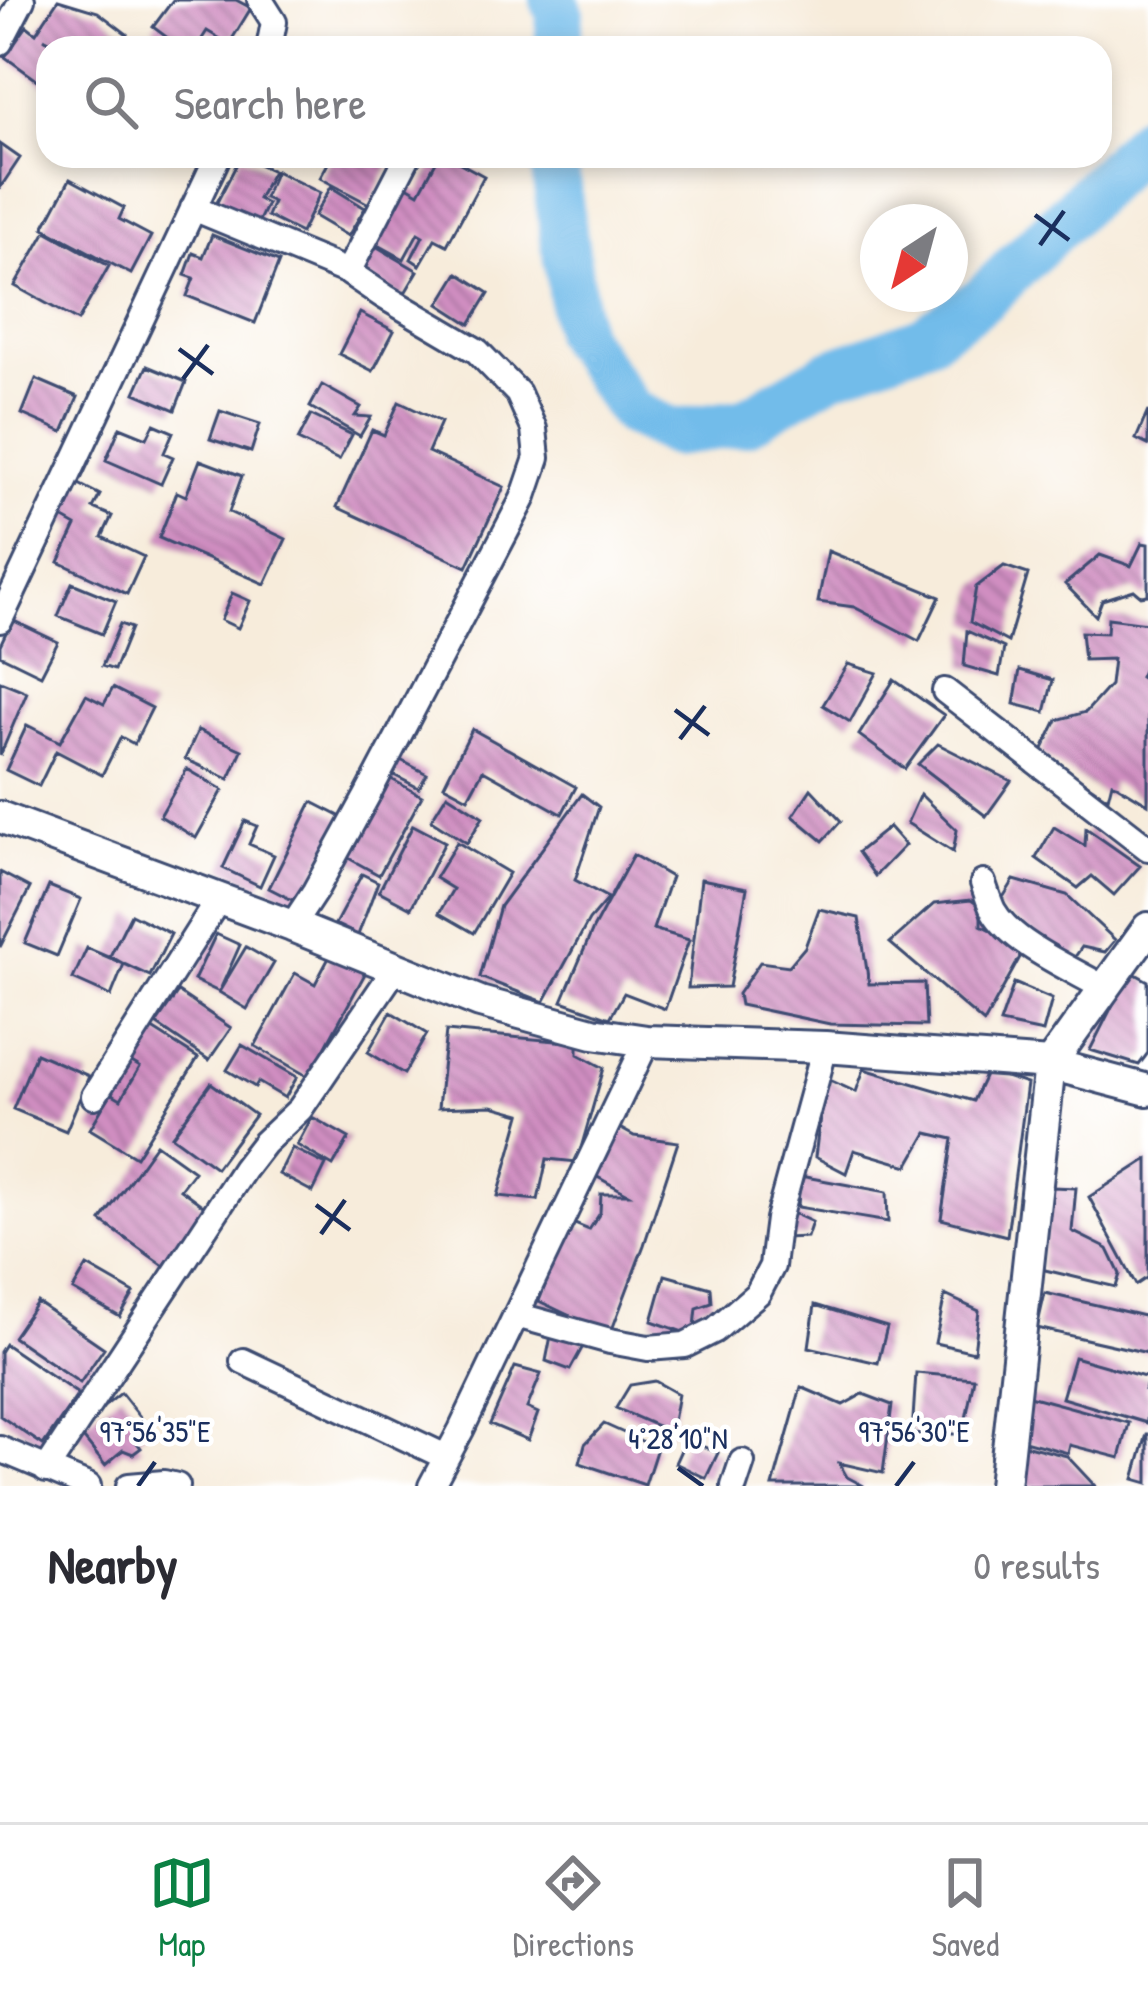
<!DOCTYPE html>
<meta charset="utf-8">
<style>
:root{--surface:#fff;--page:#f7f7f7;--text:#2b2b33;--muted:#7c7c81;--line:#e1e1e2;--accent:#0b8043}
body{margin:0;font-family:"Patrick Hand",sans-serif;background:var(--page);color:var(--text)}
.compass{position:absolute;left:860px;top:204px;width:108px;height:108px;border-radius:50%;background:var(--surface);box-shadow:0 6px 18px #0003;rotate:216deg}
.list{margin:0;padding:0;list-style:none}
h2{display:flex;justify-content:space-between;align-items:center;height:156px;margin:0;padding:0 48px;font-size:51px}
h2 small{font-size:39px;font-weight:400;color:var(--muted)}
.icon{flex:none;width:66px;height:66px;fill:none;stroke:currentColor;stroke-width:2;stroke-linecap:round;stroke-linejoin:round}
.map{position:relative;flex:none;width:1148px;height:1486px;overflow:hidden}
.search{position:absolute;background:var(--surface);box-shadow:0 6px 18px #0003;left:36px;right:36px;top:36px;height:132px;display:flex;align-items:center;gap:30px;box-sizing:border-box;padding:0 42px;border-radius:36px;color:var(--muted);font-size:45px}
.sheet{height:336px;background:var(--surface)}
nav{display:flex;justify-content:space-around;align-items:center;box-sizing:border-box;height:168px;border-top:3px solid var(--line);background:var(--surface);font-size:33px;color:var(--muted)}
nav a{display:grid;justify-items:center;gap:6px}
nav .on{color:var(--accent)}
.map>svg:first-child{display:block}
</style>
<div class="map">
<svg width="1148" height="1486" viewBox="0 0 1148 1486">
<defs>
<pattern id="building-back-hatch" width="6" height="6" patternUnits="userSpaceOnUse" patternTransform="scale(3)"><rect width="6" height="6" fill="#d08ec1"/><path d="M-1 5l2 2M0 0l6 6M5-1l2 2" fill="none" stroke="#a874a0"/></pattern>
</defs>
<rect width="100%" height="100%" fill="#fff"/>
<filter id="ink" filterUnits="userSpaceOnUse"><feTurbulence type="fractalNoise" baseFrequency=".00833" numOctaves="2"/><feDisplacementMap in="SourceGraphic" scale="24" xChannelSelector="R" yChannelSelector="G"/><feConvolveMatrix kernelMatrix="1 2 1 2 8 2 1 2 1" color-interpolation-filters="sRGB"/></filter>
<filter id="wash" filterUnits="userSpaceOnUse"><feTurbulence type="fractalNoise" baseFrequency=".004" numOctaves="4" result="noise"/><feDisplacementMap in="SourceGraphic" scale="48" xChannelSelector="R" yChannelSelector="G"/><feGaussianBlur stdDeviation="2.7" result="paint"/><feColorMatrix in="noise" values="0 0 0 0 0 0 0 0 0 0 0 0 0 0 0 0 0 1.4 0 .05"/><feComposite in="paint" operator="in"/></filter>
<g filter="url(#wash)">
<rect width="100%" height="100%" fill="#f7ecdb"/>
<g fill="none" stroke-linecap="round" stroke-linejoin="round">
<path stroke="#72bcea" stroke-width="48" d="M 554,0 L 560,13 L 558,48
M 553,156 L 577,335 L 631,412 L 674,433 L 745,422 L 830,373 L 924,339 L 983,299 L 1148,137"/>
</g>
<g id="blocks">
<path fill="url(#building-back-hatch)" d="M 58,0 L 98,12 L 127,34 L 118,48 L 62,48 L 44,38 L 58,48 L 48,48 L 48,88 L 5,57 L 27,26 L 36,33 Z
M 173,0 L 236,0 L 251,8 L 229,44 L 207,31 L 196,48 L 181,48 L 153,27 Z
M 0,144 L 20,158 L 0,188 Z
M 241,156 L 273,171 L 258,199 L 267,204 L 256,227 L 215,206 Z
M 332,156 L 389,156 L 393,158 L 369,204 L 320,178 Z
M 439,156 L 447,156 L 484,176 L 447,245 L 435,239 L 420,265 L 411,259 L 423,236 L 418,233 L 404,259 L 373,242 L 405,185 L 419,193 Z
M 276,171 L 320,193 L 301,233 L 267,216 L 273,202 L 264,198 Z
M 70,179 L 124,208 L 119,219 L 151,236 L 131,274 L 44,228 Z
M 331,187 L 365,208 L 348,236 L 314,216 Z
M 46,231 L 109,266 L 78,321 L 15,286 Z
M 212,235 L 279,262 L 255,323 L 187,296 L 194,278 L 185,275 L 193,253 L 203,257 Z
M 374,245 L 418,271 L 402,298 L 358,272 Z
M 458,273 L 489,293 L 470,324 L 439,304 Z
M 360,313 L 394,331 L 373,371 L 339,354 Z
M 147,366 L 186,382 L 175,410 L 135,393 Z
M 36,379 L 78,397 L 63,432 L 22,414 Z
M 322,385 L 361,407 L 355,416 L 371,417 L 360,436 L 310,407 Z
M 399,402 L 441,422 L 428,452 L 504,487 L 467,567 L 337,507 L 372,430 L 384,435 Z
M 220,411 L 260,424 L 251,452 L 210,439 Z
M 1148,411 L 1148,445 L 1136,439 Z
M 311,415 L 352,435 L 339,460 L 298,440 Z
M 154,424 L 173,432 L 164,453 L 173,457 L 161,484 L 106,460 L 120,427 L 147,438 Z
M 200,460 L 242,476 L 229,512 L 286,539 L 265,584 L 159,538 L 177,492 L 186,496 Z
M 73,481 L 100,495 L 93,508 L 112,516 L 102,537 L 144,557 L 127,594 L 59,562 L 76,526 L 55,514 Z
M 1142,543 L 1148,544 L 1148,595 L 1141,596 L 1134,590 L 1102,600 L 1096,616 L 1065,584 L 1100,555 L 1131,566 Z
M 828,551 L 940,597 L 919,641 L 854,607 L 818,602 Z
M 1004,566 L 1028,574 L 1008,642 L 970,622 L 976,587 Z
M 72,583 L 116,601 L 102,634 L 58,616 Z
M 232,593 L 250,601 L 238,628 L 221,620 Z
M 1108,618 L 1148,623 L 1148,670 L 1144,668 L 1140,677 L 1148,682 L 1148,804 L 1112,782 L 1108,798 L 1041,753 L 1057,720 L 1086,712 L 1110,685 L 1113,659 L 1084,660 L 1081,632 L 1107,633 Z
M 12,620 L 58,642 L 41,675 L 0,655 L 0,645 Z
M 120,624 L 131,628 L 114,670 L 102,666 Z
M 967,631 L 1004,648 L 999,676 L 964,666 Z
M 848,664 L 877,673 L 850,722 L 823,705 Z
M 1020,670 L 1053,680 L 1045,712 L 1014,704 Z
M 894,680 L 944,715 L 905,769 L 859,735 Z
M 0,681 L 27,692 L 0,756 Z
M 113,688 L 152,708 L 134,744 L 121,737 L 102,775 L 56,751 L 39,786 L 6,770 L 27,725 L 60,742 L 86,695 L 104,704 Z
M 472,729 L 576,787 L 562,814 L 483,770 L 468,798 L 444,785 Z
M 198,730 L 242,750 L 229,779 L 185,759 Z
M 938,744 L 1011,781 L 986,816 L 918,764 Z
M 391,755 L 427,774 L 419,788 L 384,770 Z
M 187,769 L 223,790 L 196,838 L 160,816 Z
M 384,775 L 422,796 L 379,875 L 341,854 Z
M 811,789 L 841,821 L 823,841 L 793,816 Z
M 447,794 L 483,817 L 467,843 L 431,820 Z
M 582,794 L 599,807 L 575,880 L 608,898 L 589,920 L 544,1002 L 480,977 L 500,906 Z
M 920,794 L 957,830 L 953,852 L 907,823 Z
M 312,802 L 343,818 L 300,904 L 269,888 Z
M 245,821 L 257,826 L 249,844 L 274,855 L 260,886 L 223,868 Z
M 413,825 L 445,842 L 411,908 L 379,891 Z
M 889,827 L 905,845 L 875,876 L 858,852 Z
M 1054,827 L 1085,846 L 1086,828 L 1140,866 L 1114,895 L 1092,876 L 1078,888 L 1036,858 Z
M 457,842 L 509,873 L 474,933 L 439,913 L 453,889 L 435,878 Z
M 633,855 L 671,877 L 653,929 L 689,940 L 665,1009 L 624,993 L 610,1018 L 562,1001 L 593,929 Z
M 0,872 L 30,888 L 0,947 Z
M 362,874 L 378,882 L 358,935 L 335,924 Z
M 701,879 L 747,888 L 729,987 L 688,988 Z
M 1014,880 L 1067,895 L 1115,940 L 1105,952 L 1082,947 L 1072,961 L 997,907 Z
M 49,886 L 81,899 L 57,956 L 25,943 Z
M 971,900 L 981,907 L 981,925 L 1025,948 L 984,1023 L 890,943 L 934,904 Z
M 819,909 L 859,918 L 869,984 L 924,983 L 926,1026 L 830,1024 L 740,1005 L 738,994 L 760,962 L 789,966 L 805,947 Z
M 131,914 L 171,934 L 150,976 L 124,964 L 111,996 L 73,979 L 87,948 L 124,964 L 110,956 Z
M 216,934 L 240,945 L 219,992 L 194,980 Z
M 246,947 L 274,963 L 247,1009 L 219,992 Z
M 332,952 L 367,970 L 309,1077 L 255,1046 L 295,973 L 315,984 Z
M 1130,971 L 1148,981 L 1148,1053 L 1139,1065 L 1090,1050 Z
M 1014,983 L 1052,999 L 1043,1032 L 1000,1023 Z
M 178,992 L 231,1028 L 209,1060 L 156,1024 Z
M 391,1012 L 427,1034 L 404,1074 L 368,1052 Z
M 146,1025 L 198,1058 L 136,1157 L 90,1129 L 111,1093 L 121,1099 L 140,1067 L 125,1058 Z
M 446,1031 L 578,1043 L 578,1054 L 604,1068 L 577,1162 L 547,1159 L 538,1200 L 498,1196 L 521,1114 L 492,1106 L 438,1108 Z
M 242,1045 L 297,1077 L 285,1098 L 258,1082 L 255,1087 L 227,1070 Z
M 36,1053 L 89,1076 L 66,1131 L 13,1109 Z
M 864,1069 L 973,1101 L 987,1071 L 1027,1084 L 1007,1236 L 941,1219 L 953,1139 L 927,1133 L 908,1166 L 854,1150 L 846,1173 L 815,1157 L 825,1078 L 856,1092 Z
M 211,1083 L 255,1115 L 216,1168 L 172,1136 Z
M 312,1117 L 349,1138 L 333,1166 L 297,1145 Z
M 616,1126 L 634,1136 L 678,1142 L 644,1245 L 610,1335 L 539,1301 L 570,1222 L 589,1230 L 600,1213 L 601,1194 L 628,1194 L 594,1175 Z
M 156,1144 L 194,1171 L 180,1189 L 206,1208 L 164,1266 L 101,1221 Z
M 292,1148 L 326,1165 L 313,1192 L 279,1174 Z
M 1148,1159 L 1148,1277 L 1136,1285 L 1089,1197 Z
M 800,1176 L 887,1192 L 888,1222 L 798,1207 Z
M 1051,1187 L 1076,1188 L 1072,1231 L 1108,1249 L 1120,1274 L 1116,1287 L 1041,1269 Z
M 786,1210 L 812,1222 L 807,1237 L 784,1238 Z
M 87,1266 L 134,1293 L 120,1317 L 73,1290 Z
M 665,1275 L 711,1288 L 712,1303 L 697,1308 L 694,1336 L 652,1321 Z
M 1045,1293 L 1148,1317 L 1148,1353 L 1037,1328 Z
M 945,1295 L 979,1311 L 974,1352 L 935,1343 Z
M 37,1302 L 104,1348 L 80,1383 L 13,1337 Z
M 815,1305 L 887,1327 L 878,1363 L 809,1347 Z
M 552,1331 L 586,1341 L 570,1370 L 546,1361 Z
M 5,1344 L 78,1394 L 43,1445 L 0,1416 L 0,1352 Z
M 1074,1357 L 1148,1378 L 1145,1390 L 1148,1391 L 1147,1423 L 1062,1398 Z
M 515,1367 L 541,1374 L 527,1408 L 538,1413 L 528,1440 L 490,1424 Z
M 916,1373 L 974,1378 L 963,1434 L 912,1434 Z
M 655,1381 L 678,1394 L 671,1432 L 616,1408 L 630,1385 Z
M 801,1387 L 843,1405 L 863,1394 L 892,1405 L 883,1473 L 839,1463 L 847,1477 L 864,1486 L 773,1486 Z
M 121,1393 L 149,1428 L 135,1440 L 141,1448 L 133,1454 L 123,1450 L 105,1465 L 76,1429 Z
M 1029,1396 L 1129,1423 L 1120,1458 L 1070,1445 L 1068,1453 L 1017,1439 Z
M 604,1424 L 657,1448 L 645,1485 L 580,1463 L 585,1444 Z
M 1147,1434 L 1148,1434 L 1148,1483 L 1134,1479 Z
M 686,1439 L 718,1453 L 706,1478 L 675,1463 Z
M 1016,1443 L 1067,1456 L 1095,1486 L 1021,1486 Z"/>
</g>
</g>
<g filter="url(#ink)">
<use href="#blocks" fill-opacity="0" stroke="#3c4b71" stroke-width="3"/>
<g fill="none" stroke-linecap="round" stroke-linejoin="round">
<g stroke="#3c4b71" stroke-width="30">
<path id="minor" d="M 260,0 L 274,22 L 269,48
M 0,42 L 22,0
M 193,208 L 348,272 L 385,297 L 477,351 L 518,393 L 534,429 L 537,458 L 523,499 L 367,796 L 315,891 L 292,926
M 348,272 L 408,156
M 0,620 L 218,156
M 945,691 L 1148,848
M 983,883 C 986,891 989,902 993,910 C 1012,944 1072,969 1104,988
M 94,1096 L 218,900
M 516,1315 L 610,1341 L 648,1348 L 685,1345 L 715,1330 L 758,1293 L 772,1266 L 778,1219 L 825,1047
M 243,1361 L 446,1457
M 0,1449 L 88,1486
M 46,1470 L 244,1169 L 264,1143 L 300,1109 L 395,969
M 129,1486 L 164,1483 L 177,1486
M 431,1486 L 461,1430 L 647,1041
M 734,1486 L 742,1462"/>
</g>
<g stroke="#3c4b71" stroke-width="36">
<path id="tertiary" d="M 0,817 L 292,926 L 480,1002 L 593,1033 L 647,1041 L 825,1047 L 1050,1064 L 1148,1090
M 1004,1486 L 1050,1064 L 1148,928"/>
</g>
<use href="#minor" stroke="#fff" stroke-width="24"/>
<use href="#tertiary" stroke="#fff" stroke-width="30"/>
</g>
</g>
<path fill="none" stroke="#1b2f5e" stroke-width="4.5" d="M 1035,215 L 1069,240M 1040,245 L 1064,211M 179,349 L 213,374M 183,379 L 208,345M 675,710 L 709,735M 680,739 L 705,706M 316,1205 L 350,1230M 321,1234 L 345,1200M 678,1468 L 703,1486M 138,1486 L 155,1462M 896,1486 L 914,1462"/>
<g font-size="30" text-anchor="middle" fill="#1b2f5e" stroke="#fff" stroke-width="9" stroke-linejoin="round" paint-order="stroke">
<text x="155" y="1442">97°56'35"E</text>
<text x="914" y="1442">97°56'30"E</text>
<text x="678" y="1449">4°28'10"N</text>
</g>
</svg>
<svg class="compass" viewBox="-18 -18 36 36"><path d="M0-13l5 13h-10z" fill="#e53935"/><path d="M0 13l5-13h-10z" fill="#7c7c81"/></svg>
<div class="search"><svg class="icon" aria-label="search" viewBox="0 0 24 24"><circle cx="10" cy="10" r="6"/><path d="M15 15l6 6"/></svg>Search here</div>
</div>
<section class="sheet">
<h2>Nearby<small>0 results</small></h2>
<ul class="list">
</ul>
</section>
<nav>
<a class="on"><svg class="icon" aria-label="map" viewBox="0 0 24 24"><path d="M3 6l6-2 6 2 6-2v14l-6 2-6-2-6 2zM9 4v14M15 6v14"/></svg>Map</a>
<a><svg class="icon" aria-label="directions" viewBox="0 0 24 24"><path d="M12 3l9 9-9 9-9-9zM9 14v-3h6M13 9l2 2-2 2"/></svg>Directions</a>
<a><svg class="icon" aria-label="saved" viewBox="0 0 24 24"><path d="M7 4h10v16l-5-4-5 4z"/></svg>Saved</a>
</nav>
